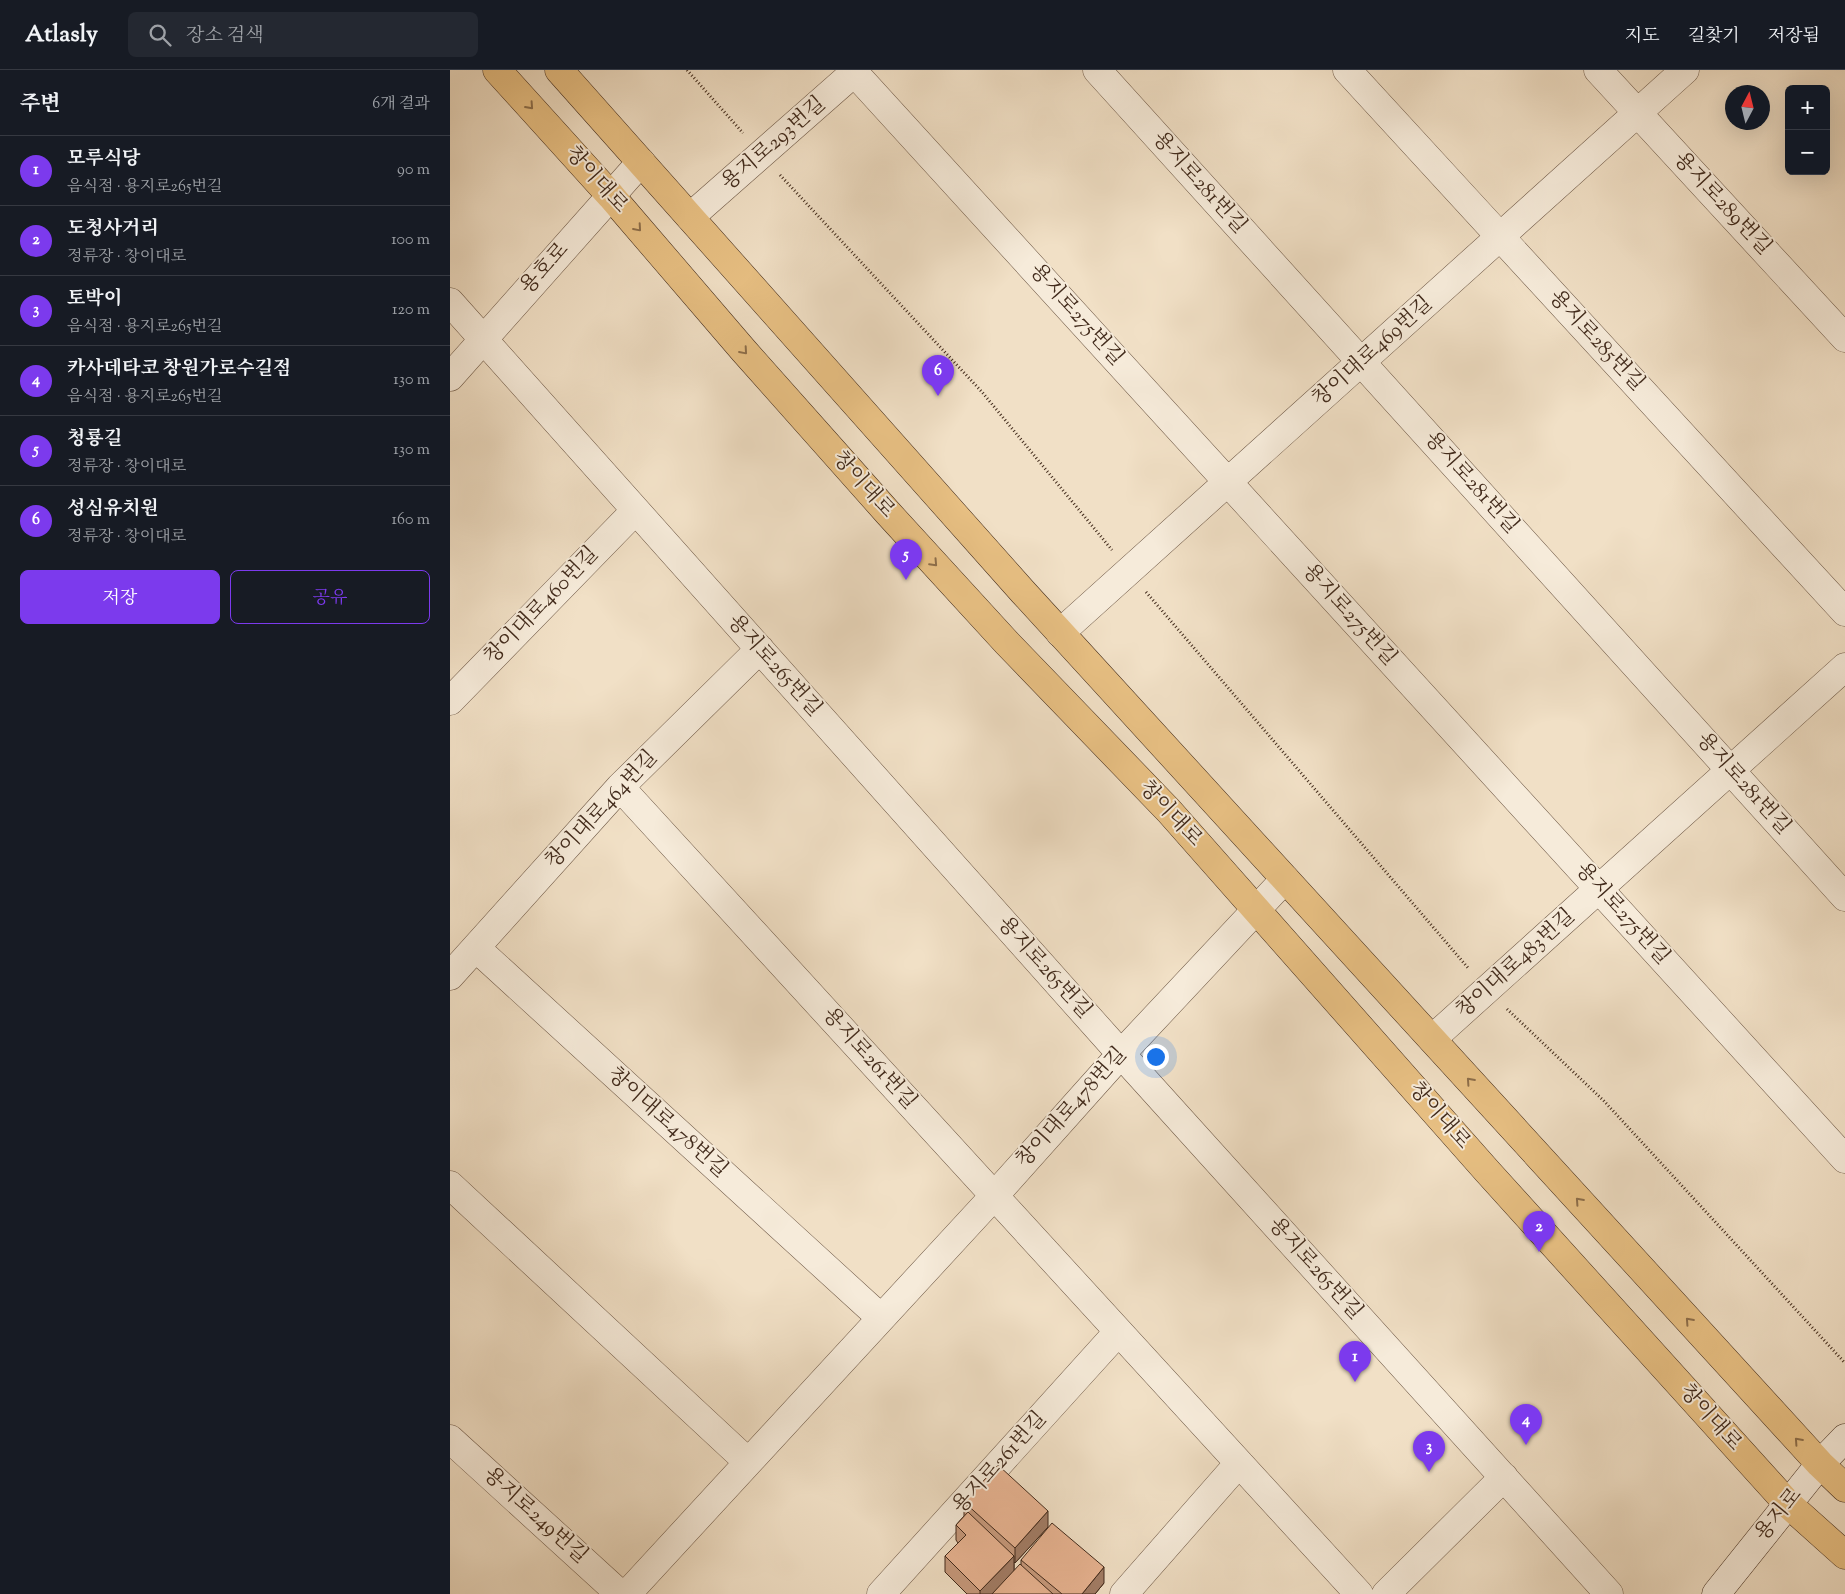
<!DOCTYPE html>
<html lang="ko">
<meta charset="utf-8">
<style>
:root{--surface:#171b24;--page:#242831;--text:#f1f3f6;--muted:#9ea1a6;--line:#363941;--accent:#7c3aed}
body{margin:0;font-family:"Sorts Mill Goudy","Noto Serif KR",serif;background:var(--page);color:var(--text)}
.controls{position:absolute;right:15px;top:15px;display:grid;overflow:hidden;border-radius:8px;box-shadow:0 5px 20px #0002}
.controls button{width:45px;height:45px;display:grid;place-items:center;padding:0;border:0;border-bottom:1px solid var(--line);background:var(--surface);color:var(--text);font:25px sans-serif}
.compass{position:absolute;left:1275px;top:15px;width:45px;height:45px;border-radius:50%;background:var(--surface);box-shadow:0 5px 20px #0002;rotate:7deg}
.you{position:absolute;left:705px;top:986px;width:18px;height:18px;margin:-12px;border:4px solid #fff;border-radius:50%;background:#1a73e8;box-shadow:0 0 0 8px #1a73e833}
.badge{display:grid;place-items:center;width:32px;height:32px;border-radius:50%;background:var(--accent);color:#fff;font-size:16px;font-weight:700}
.pin{position:absolute;translate:-50% -41px;filter:drop-shadow(0 1px 2px #0008)}
.pin::after{content:'';position:absolute;top:26px;width:18px;height:15px;background:inherit;clip-path:polygon(0 0,100% 0,50% 100%)}
.list{margin:0;padding:0;list-style:none}
h2{display:flex;justify-content:space-between;align-items:center;height:65px;margin:0;padding:0 20px;font-size:21px}
h2 small{font-size:16px;font-weight:400;color:var(--muted)}
.list li{display:grid;grid-template-columns:32px 1fr auto;gap:15px;align-items:center;box-sizing:border-box;height:70px;padding:0 20px;border-top:1px solid var(--line)}
.list b{display:block;font-size:19px;white-space:nowrap}
.list p{margin:0;font-size:16px;white-space:nowrap;color:var(--muted)}
.list em{font-size:16px;font-style:normal;color:var(--muted)}
.actions{display:flex;gap:10px;padding:15px 20px}
.actions a{flex:1;padding:11px 0;border:1px solid var(--accent);border-radius:8px;text-align:center;font-size:18px;color:var(--accent)}
.actions .main{background:var(--accent);color:#fff}
.icon{flex:none;width:28px;height:28px;fill:none;stroke:currentColor;stroke-width:2;stroke-linecap:round;stroke-linejoin:round}
.map{position:relative;flex:none;width:1395px;height:1524px;overflow:hidden}
header{display:flex;align-items:center;gap:30px;box-sizing:border-box;height:70px;padding:0 25px;background:var(--surface);border-bottom:1px solid var(--line)}
header strong{font-size:24px}
nav{display:flex;gap:28px;margin-inline-start:auto;font-size:18px}
.search{width:350px;height:45px;background:var(--page);display:flex;align-items:center;gap:12px;box-sizing:border-box;padding:0 18px;border-radius:8px;color:var(--muted);font-size:19px}
main{display:flex}
aside{flex:1;background:var(--surface)}
.map>svg:first-child{display:block}
</style>
<header>
<strong>Atlasly</strong>
<div class="search"><svg class="icon" aria-label="search" viewBox="0 0 24 24"><circle cx="10" cy="10" r="6"/><path d="M15 15l6 6"/></svg>장소 검색</div>
<nav><a>지도</a><a>길찾기</a><a>저장됨</a></nav>
</header>
<main>
<aside>
<h2>주변<small>6개 결과</small></h2>
<ul class="list">
<li><span class="badge">1</span><div><b>모루식당</b><p>음식점 · 용지로265번길</p></div><em>90 m</em></li>
<li><span class="badge">2</span><div><b>도청사거리</b><p>정류장 · 창이대로</p></div><em>100 m</em></li>
<li><span class="badge">3</span><div><b>토박이</b><p>음식점 · 용지로265번길</p></div><em>120 m</em></li>
<li><span class="badge">4</span><div><b>카사데타코 창원가로수길점</b><p>음식점 · 용지로265번길</p></div><em>130 m</em></li>
<li><span class="badge">5</span><div><b>청룡길</b><p>정류장 · 창이대로</p></div><em>130 m</em></li>
<li><span class="badge">6</span><div><b>성심유치원</b><p>정류장 · 창이대로</p></div><em>160 m</em></li>
</ul>
<div class="actions"><a class="main">저장</a><a>공유</a></div>
</aside>
<div class="map">
<svg width="1395" height="1524" viewBox="0 0 1395 1524">
<rect width="100%" height="100%" fill="#f1e0c6"/>
<filter id="stains"><feTurbulence type="fractalNoise" baseFrequency=".004" numOctaves="4"/><feColorMatrix values="0 0 0 0 .2 0 0 0 0 .09 0 0 0 0 .02 0 0 0 .5 -.17"/></filter>
<radialGradient id="worn" r=".72"><stop offset=".6" stop-color="#630" stop-opacity="0"/><stop offset="1" stop-color="#630" stop-opacity=".3"/></radialGradient>
<g fill="none" stroke-linecap="round" stroke-linejoin="round">
<g stroke="#6e5846" stroke-width="29">
<path id="minor" d="M 402,0 L 1395,1089
M 647,0 L 1395,827
M 897,0 L 1395,542
M 1148,0 L 1395,268
M 240,147 L 407,0
M 0,232 L 671,984 L 1159,1524
M 610,563 L 1235,0
M 0,631 L 185,441
M 170,717 L 909,1524
M 26,878 L 431,1248
M 0,906 L 170,717 L 310,579
M 982,969 L 1395,597
M 0,1115 L 298,1392
M 0,1369 L 170,1524
M 177,1524 L 544,1126 L 671,984 L 835,809
M 431,1524 L 668,1262
M 674,1524 L 789,1393
M 936,1524 L 1054,1407"/>
</g>
<g stroke="#6e5846" stroke-width="29">
<path id="tertiary" d="M 0,307 L 191,92"/>
</g>
<g stroke="#422b1c" stroke-width="29">
<path id="secondary" d="M 1266,1524 L 1370,1394 L 1395,1368"/>
</g>
<g stroke="#422b1c" stroke-width="29">
<path id="primary" d="M 47,0 L 161,126 L 294,281 L 438,443 L 557,573 L 719,741 L 1037,1101 L 1338,1434 L 1395,1485
M 109,0 L 573,522 L 1370,1394 L 1395,1418"/>
</g>
<path stroke="#422b1c" stroke-width="3" stroke-dasharray="1 2.5" stroke-linecap="butt" d="M 237,0 L 293,63
M 330,105 L 532,322 L 662,480
M 696,522 L 1019,899
M 1057,939 L 1154,1031 L 1395,1293"/>
<use href="#minor" stroke="#f6ebda" stroke-width="28"/>
<use href="#tertiary" stroke="#f6ebda" stroke-width="28"/>
<use href="#secondary" stroke="#f6ebda" stroke-width="28"/>
<use href="#primary" stroke="#e8c083" stroke-width="28"/>
</g>
<path fill="#c79a7d" stroke="#422b1c" d="M 514,1432 L 598,1457 L 565,1493 L 564,1492 L 564,1501 L 571,1495 L 571,1490 L 654,1513 L 645,1524 L 517,1524 L 495,1502 L 495,1486 L 508,1473 L 506,1470 L 506,1455 L 514,1446 Z"/>
<path fill="#a27d66" stroke="#422b1c" d="M 598,1441 L 598,1457 L 565,1493 L 565,1478 Z
M 564,1486 L 564,1502 L 542,1524 L 530,1524 L 530,1521 Z
M 654,1497 L 654,1513 L 645,1524 L 632,1524 Z"/>
<path fill="#e7b391" stroke="#422b1c" d="M 548,1395 L 598,1441 L 565,1478 L 514,1432 Z
M 518,1442 L 564,1486 L 530,1521 L 495,1486 L 516,1465 L 506,1455 Z
M 602,1453 L 654,1497 L 632,1524 L 612,1524 L 571,1490 Z
M 570,1494 L 603,1524 L 542,1524 Z"/>
<defs><path id="oneway-chevron" d="M-2-3.5L2.5 0L-2 3.5" fill="none" stroke-width="1.6" stroke-linecap="round" stroke-linejoin="round" transform="scale(1.25)"/></defs>
<g stroke="#8d6e4a">
<use href="#oneway-chevron" transform="translate(80 36) rotate(48)"/>
<use href="#oneway-chevron" transform="translate(188 158) rotate(49)"/>
<use href="#oneway-chevron" transform="translate(294 281) rotate(49)"/>
<use href="#oneway-chevron" transform="translate(484 493) rotate(47)"/>
<use href="#oneway-chevron" transform="translate(1020 1011) rotate(-132)"/>
<use href="#oneway-chevron" transform="translate(1129 1131) rotate(-132)"/>
<use href="#oneway-chevron" transform="translate(1239 1251) rotate(-132)"/>
<use href="#oneway-chevron" transform="translate(1348 1371) rotate(-132)"/>
</g>
<g text-anchor="middle" dominant-baseline="central" stroke-width="4" stroke-linejoin="round" paint-order="stroke">
<g font-size="21" fill="#422b1c" stroke="#f6ebda">
<text transform="translate(324 74) rotate(-41)">용지로293번길</text>
<text transform="translate(146 110) rotate(48)">창이대로</text>
<text transform="translate(749 113) rotate(48)">용지로281번길</text>
<text transform="translate(1272 134) rotate(47)">용지로289번길</text>
<text transform="translate(95 199) rotate(-48)">용호로</text>
<text transform="translate(626 245) rotate(48)">용지로275번길</text>
<text transform="translate(1146 271) rotate(47)">용지로285번길</text>
<text transform="translate(923 282) rotate(-42)">창이대로469번길</text>
<text transform="translate(1021 413) rotate(48)">용지로281번길</text>
<text transform="translate(413 415) rotate(48)">창이대로</text>
<text transform="translate(92 536) rotate(-46)">창이대로460번길</text>
<text transform="translate(899 545) rotate(48)">용지로275번길</text>
<text transform="translate(324 596) rotate(48)">용지로265번길</text>
<text transform="translate(1293 714) rotate(48)">용지로281번길</text>
<text transform="translate(152 740) rotate(-47)">창이대로464번길</text>
<text transform="translate(720 744) rotate(47)">창이대로</text>
<text transform="translate(1172 844) rotate(48)">용지로275번길</text>
<text transform="translate(1066 894) rotate(-42)">창이대로483번길</text>
<text transform="translate(594 898) rotate(48)">용지로265번길</text>
<text transform="translate(419 989) rotate(48)">용지로261번길</text>
<text transform="translate(622 1038) rotate(-48)">창이대로478번길</text>
<text transform="translate(989 1046) rotate(49)">창이대로</text>
<text transform="translate(217 1053) rotate(42)">창이대로478번길</text>
<text transform="translate(865 1199) rotate(48)">용지로265번길</text>
<text transform="translate(1260 1348) rotate(48)">창이대로</text>
<text transform="translate(550 1393) rotate(-48)">용지로261번길</text>
<text transform="translate(1329 1445) rotate(-51)">용지로</text>
<text transform="translate(85 1446) rotate(42)">용지로249번길</text>
</g>
</g>
<rect width="100%" height="100%" filter="url(#stains)"/>
<rect width="100%" height="100%" fill="url(#worn)"/>
</svg>
<div class="controls">
<button>+</button>
<button>−</button>
</div>
<svg class="compass" viewBox="-18 -18 36 36"><path d="M0-13l5 13h-10z" fill="#e53935"/><path d="M0 13l5-13h-10z" fill="#9ea1a6"/></svg>
<div class="you"></div>
<div class="pin badge" style="left:905px;top:1312px">1</div>
<div class="pin badge" style="left:1089px;top:1182px">2</div>
<div class="pin badge" style="left:979px;top:1402px">3</div>
<div class="pin badge" style="left:1076px;top:1375px">4</div>
<div class="pin badge" style="left:456px;top:510px">5</div>
<div class="pin badge" style="left:488px;top:326px">6</div>
</div>
</main>
